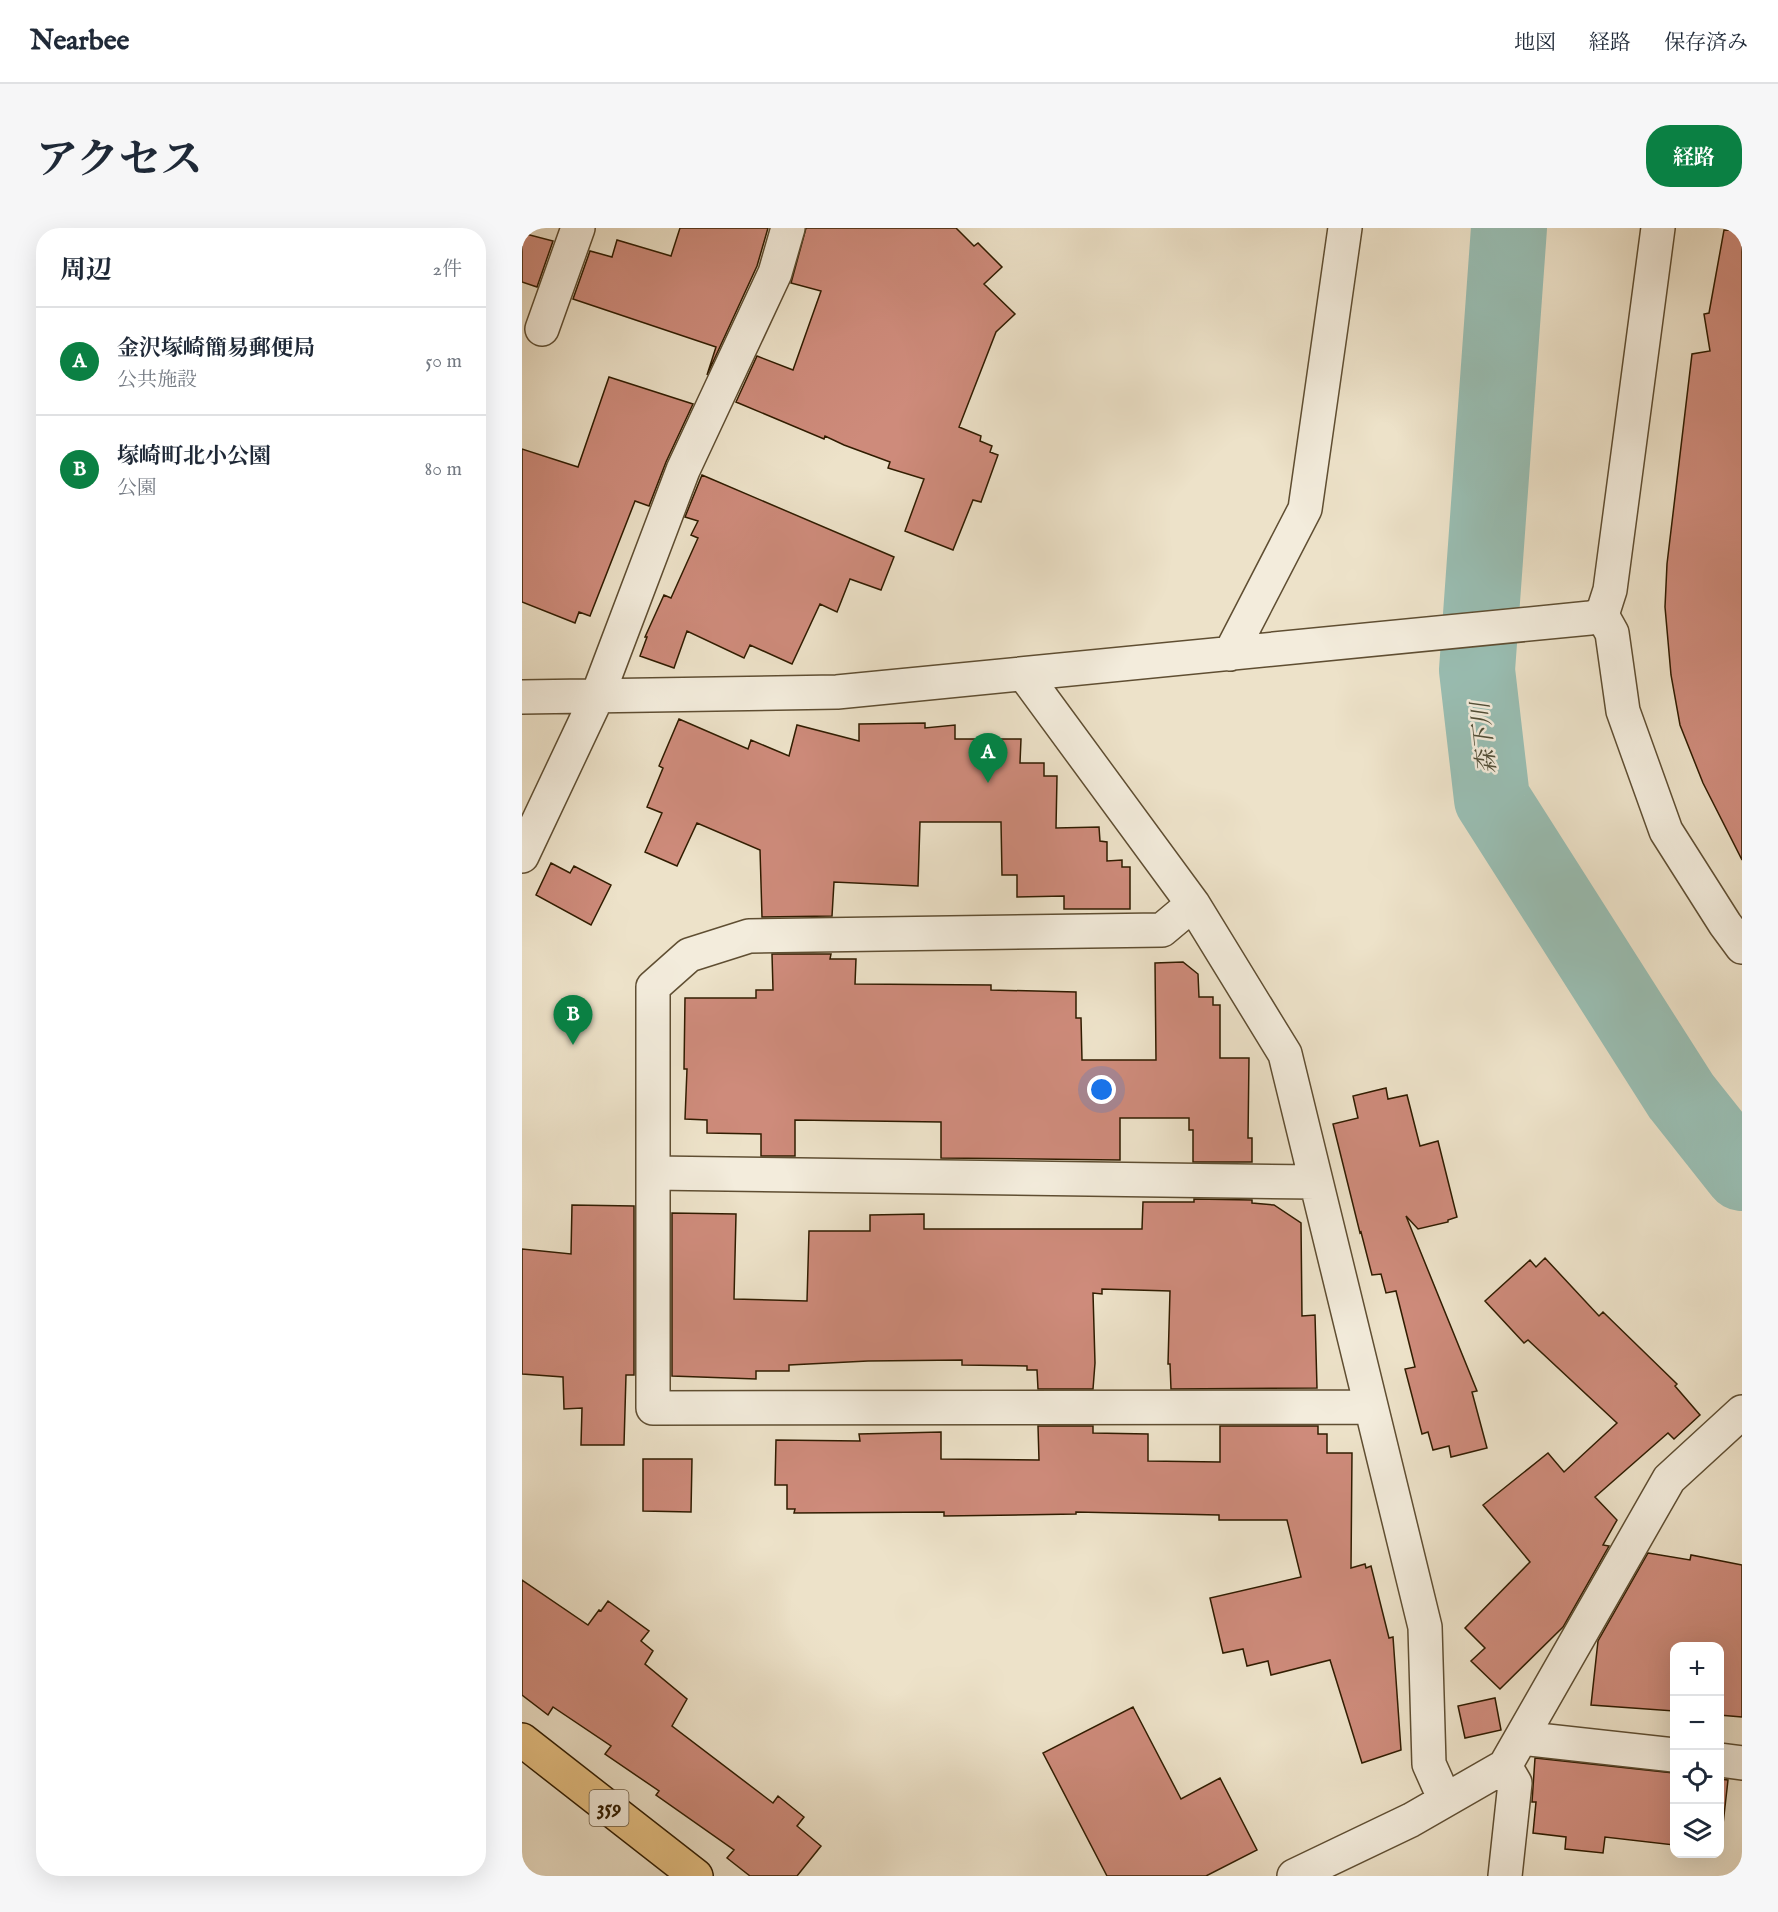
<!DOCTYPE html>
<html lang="ja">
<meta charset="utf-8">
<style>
:root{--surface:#fff;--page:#f6f6f7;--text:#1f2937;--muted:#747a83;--line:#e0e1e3;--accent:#0b8043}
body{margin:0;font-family:"IM FELL English","Noto Serif JP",serif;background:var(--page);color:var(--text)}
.controls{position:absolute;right:18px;bottom:18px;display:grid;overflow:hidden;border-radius:12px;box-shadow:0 6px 24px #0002}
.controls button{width:54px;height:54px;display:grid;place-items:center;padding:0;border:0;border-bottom:2px solid var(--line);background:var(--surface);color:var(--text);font:30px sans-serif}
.you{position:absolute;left:580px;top:862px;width:21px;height:21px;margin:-15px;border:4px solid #fff;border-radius:50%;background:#1a73e8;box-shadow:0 0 0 9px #1a73e833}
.badge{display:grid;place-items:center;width:39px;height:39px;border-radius:50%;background:var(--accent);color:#fff;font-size:20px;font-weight:700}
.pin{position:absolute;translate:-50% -50px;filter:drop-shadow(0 2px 3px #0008)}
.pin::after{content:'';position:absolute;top:32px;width:21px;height:18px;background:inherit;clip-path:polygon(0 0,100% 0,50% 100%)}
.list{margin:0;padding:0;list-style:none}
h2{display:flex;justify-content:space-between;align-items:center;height:78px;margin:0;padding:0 24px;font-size:26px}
h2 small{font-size:20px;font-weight:400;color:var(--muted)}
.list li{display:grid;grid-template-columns:39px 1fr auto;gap:18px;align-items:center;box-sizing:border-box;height:108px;padding:0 24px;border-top:2px solid var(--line)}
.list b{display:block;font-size:22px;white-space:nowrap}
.list p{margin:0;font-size:20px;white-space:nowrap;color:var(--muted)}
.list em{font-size:20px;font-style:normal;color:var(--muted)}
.icon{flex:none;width:33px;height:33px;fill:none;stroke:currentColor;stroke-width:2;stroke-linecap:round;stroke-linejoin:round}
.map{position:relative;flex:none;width:1220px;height:1648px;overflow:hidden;border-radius:24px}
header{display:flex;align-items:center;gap:36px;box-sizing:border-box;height:84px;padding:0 30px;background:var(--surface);border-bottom:2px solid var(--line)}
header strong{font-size:28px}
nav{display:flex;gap:33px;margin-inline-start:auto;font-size:21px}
.intro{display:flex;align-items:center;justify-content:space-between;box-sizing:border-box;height:144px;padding:0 36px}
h1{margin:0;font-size:42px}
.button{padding:15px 27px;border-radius:24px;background:var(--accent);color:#fff;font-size:21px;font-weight:700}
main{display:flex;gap:36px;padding:0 36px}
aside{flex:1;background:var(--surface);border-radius:24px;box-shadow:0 6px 24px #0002}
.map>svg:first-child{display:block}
</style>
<header>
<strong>Nearbee</strong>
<nav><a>地図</a><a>経路</a><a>保存済み</a></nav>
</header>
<div class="intro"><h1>アクセス</h1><a class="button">経路</a></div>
<main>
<aside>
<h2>周辺<small>2件</small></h2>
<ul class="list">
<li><span class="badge">A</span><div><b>金沢塚崎簡易郵便局</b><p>公共施設</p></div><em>50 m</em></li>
<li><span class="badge">B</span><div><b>塚崎町北小公園</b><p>公園</p></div><em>80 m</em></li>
</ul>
</aside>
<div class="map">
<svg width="1220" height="1648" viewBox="0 0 1220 1648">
<rect width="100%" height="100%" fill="#ede2c9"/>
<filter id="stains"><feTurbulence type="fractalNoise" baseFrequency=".00333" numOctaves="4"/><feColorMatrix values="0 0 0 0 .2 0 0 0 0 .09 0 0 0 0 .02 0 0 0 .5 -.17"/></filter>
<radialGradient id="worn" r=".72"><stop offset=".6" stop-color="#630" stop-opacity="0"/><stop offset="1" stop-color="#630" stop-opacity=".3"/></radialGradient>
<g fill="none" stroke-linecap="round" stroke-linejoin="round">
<path stroke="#99beb3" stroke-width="76" d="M 987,0 L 955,442 L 970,571 L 1159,868 L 1220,945"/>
</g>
<path fill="#ce8b7b" stroke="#301c00" stroke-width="1.5" d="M 158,0 L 246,0 L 235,38 L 185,147 L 194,119 L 51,71 L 68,23 L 90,29 L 95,12 L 149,28 Z
M 284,0 L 434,0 L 452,18 L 456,15 L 480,39 L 462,56 L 493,86 L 474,104 L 437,199 L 459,208 L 458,213 L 470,218 L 468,224 L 476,227 L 459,274 L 451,272 L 431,322 L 383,303 L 402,251 L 366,240 L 368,234 L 322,217 L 303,208 L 302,211 L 214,174 L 235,128 L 271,142 L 299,63 L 269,55 Z
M 1202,2 L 1220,3 L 1220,632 L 1181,555 L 1158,497 L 1149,447 L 1143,379 L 1145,336 L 1170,126 L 1188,123 L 1182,86 L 1187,85 Z
M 0,5 L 31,13 L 15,59 L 0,54 Z
M 87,149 L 171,176 L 144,234 L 127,278 L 113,273 L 68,388 L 57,384 L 53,395 L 0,374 L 0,221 L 56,239 Z
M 180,247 L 372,329 L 359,362 L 328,351 L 315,384 L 298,376 L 270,436 L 228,417 L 222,430 L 165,403 L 152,440 L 118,428 L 125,409 L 123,409 L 142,367 L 149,370 L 176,310 L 169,307 L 176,293 L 163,289 Z
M 157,491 L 226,521 L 229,512 L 267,528 L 275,497 L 337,513 L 337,496 L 403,495 L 403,500 L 433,497 L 433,511 L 499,511 L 498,535 L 522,535 L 522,548 L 535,548 L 534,600 L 577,599 L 578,613 L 585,614 L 585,633 L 600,632 L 600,639 L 608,639 L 608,681 L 542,681 L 542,668 L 495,669 L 495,647 L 480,647 L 479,594 L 398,594 L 396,658 L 312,654 L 310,688 L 240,689 L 238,622 L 175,595 L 155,638 L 123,624 L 140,585 L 125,579 L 141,540 L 137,538 Z
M 29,635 L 48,645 L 52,638 L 89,657 L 69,697 L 14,667 Z
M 250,726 L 309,726 L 308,731 L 334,731 L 333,756 L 469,757 L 469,762 L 554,764 L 554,790 L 559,790 L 560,832 L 634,832 L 633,735 L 661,734 L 676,746 L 677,769 L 691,769 L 691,777 L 698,777 L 698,830 L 727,830 L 726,910 L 730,910 L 730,934 L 671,934 L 671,902 L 667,902 L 667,890 L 598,890 L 598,932 L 419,930 L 419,894 L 273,892 L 273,928 L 239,928 L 239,906 L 185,905 L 185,892 L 163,891 L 165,841 L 162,841 L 163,770 L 234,770 L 234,762 L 251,762 Z
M 864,860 L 866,871 L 885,867 L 898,918 L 916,913 L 935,989 L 926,992 L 926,994 L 896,1001 L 884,988 L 955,1163 L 950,1164 L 965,1220 L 929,1229 L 927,1218 L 911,1222 L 906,1204 L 900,1206 L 883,1141 L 893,1139 L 874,1063 L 864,1065 L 859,1046 L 850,1047 L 839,1004 L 838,1005 L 811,896 L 836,890 L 831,868 Z
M 672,971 L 730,972 L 730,975 L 752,977 L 779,995 L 780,1088 L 793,1087 L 795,1160 L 649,1161 L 648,1136 L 646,1136 L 648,1063 L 580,1061 L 580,1066 L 571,1065 L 573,1135 L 571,1161 L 516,1161 L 515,1142 L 505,1142 L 505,1138 L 440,1137 L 440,1132 L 346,1133 L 267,1137 L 267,1143 L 234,1143 L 234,1151 L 150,1148 L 150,985 L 214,986 L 212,1071 L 285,1073 L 287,1003 L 348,1003 L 348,987 L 402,986 L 402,1001 L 620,1001 L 621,974 L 672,974 Z
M 50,977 L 112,978 L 112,1147 L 104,1147 L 102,1217 L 59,1217 L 60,1180 L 42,1181 L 41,1149 L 0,1146 L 0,1021 L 49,1026 Z
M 1023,1030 L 1077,1088 L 1081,1084 L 1155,1156 L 1153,1158 L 1178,1187 L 1152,1211 L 1146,1205 L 1073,1269 L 1095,1292 L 1081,1317 L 1087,1318 L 1041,1399 L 978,1461 L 949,1433 L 963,1420 L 943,1400 L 1008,1334 L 961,1277 L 1026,1225 L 1042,1244 L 1095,1195 L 1006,1112 L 1002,1115 L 963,1073 L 1008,1032 L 1014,1039 Z
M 516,1198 L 571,1198 L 571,1205 L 626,1206 L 626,1233 L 698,1234 L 698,1198 L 796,1198 L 796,1206 L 805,1206 L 805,1225 L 830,1225 L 829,1340 L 843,1336 L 844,1340 L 849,1338 L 867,1410 L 871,1409 L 879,1522 L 840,1535 L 808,1432 L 749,1447 L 746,1433 L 725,1438 L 721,1421 L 701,1425 L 688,1370 L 779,1349 L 765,1292 L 697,1292 L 697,1287 L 554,1284 L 554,1286 L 422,1288 L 422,1284 L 272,1285 L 273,1281 L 265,1281 L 265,1257 L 253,1257 L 254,1212 L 338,1213 L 337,1206 L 419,1204 L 419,1231 L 517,1232 Z
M 121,1231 L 170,1231 L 169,1284 L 121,1283 Z
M 1126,1325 L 1168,1332 L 1169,1327 L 1220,1337 L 1220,1489 L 1197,1487 L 1197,1419 L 1152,1419 L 1152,1483 L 1069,1477 L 1076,1413 Z
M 0,1352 L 66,1397 L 77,1382 L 79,1383 L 86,1373 L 127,1403 L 119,1413 L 131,1423 L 123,1436 L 165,1471 L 150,1498 L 251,1575 L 256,1568 L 282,1589 L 275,1598 L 299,1618 L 275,1648 L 228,1648 L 205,1630 L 212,1622 L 134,1567 L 137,1563 L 83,1526 L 89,1518 L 31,1479 L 26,1487 L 0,1467 Z
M 973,1470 L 979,1502 L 943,1510 L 936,1478 Z
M 611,1479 L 659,1571 L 698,1550 L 735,1622 L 684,1648 L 585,1648 L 521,1525 Z
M 1013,1530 L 1152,1545 L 1152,1617 L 1083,1609 L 1081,1625 L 1043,1621 L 1044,1609 L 1011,1605 L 1014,1574 L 1010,1574 Z
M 1197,1551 L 1206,1552 L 1198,1623 L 1197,1623 Z"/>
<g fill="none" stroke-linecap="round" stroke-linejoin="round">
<g stroke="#5f4e32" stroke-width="36">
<path id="minor" d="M 20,101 L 56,0
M 1080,387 L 1090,405 L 1101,483 L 1144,603 L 1203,696 L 1220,719
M 708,426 L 783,281 L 823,0
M 502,446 L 671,676 L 763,826 L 903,1399 L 907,1536 L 923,1572
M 0,469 L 315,464 L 1068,390 L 1080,387 L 1088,362 L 1136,0
M 0,628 L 75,469 L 161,242 L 253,45 L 266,0
M 671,676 L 640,702 L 227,708 L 167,727 L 131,759 L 131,1180 L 849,1179
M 131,945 L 793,954
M 999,1510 L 1152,1527
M 1198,1532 L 1220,1535
M 983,1538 L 993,1555 L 983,1648
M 772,1648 L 889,1592 L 983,1538 L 1147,1251 L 1220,1184"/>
</g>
<g stroke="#301c00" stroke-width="36">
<path id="highway" d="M 0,1512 L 174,1648"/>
</g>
<use href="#minor" stroke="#f3ecdc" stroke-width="33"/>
<use href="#highway" stroke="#e6c184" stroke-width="33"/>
</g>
<g text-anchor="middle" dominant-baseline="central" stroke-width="5" stroke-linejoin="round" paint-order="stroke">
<rect fill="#f3ecdc" stroke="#6a5a42" stroke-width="1.5" x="67.5" y="1562" width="39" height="36" rx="4.5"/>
<g font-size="21" font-weight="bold" fill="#301c00">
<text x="87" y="1580">359</text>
</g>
<g font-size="24" font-style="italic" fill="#504d36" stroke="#f3ecdc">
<text transform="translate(963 510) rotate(-96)">森下川</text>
</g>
</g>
<rect width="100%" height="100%" filter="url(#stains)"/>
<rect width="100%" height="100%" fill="url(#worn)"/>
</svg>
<div class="controls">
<button>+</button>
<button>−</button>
<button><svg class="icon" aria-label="locate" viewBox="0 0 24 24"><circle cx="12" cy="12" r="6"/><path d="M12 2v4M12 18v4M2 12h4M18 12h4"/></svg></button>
<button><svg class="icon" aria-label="layers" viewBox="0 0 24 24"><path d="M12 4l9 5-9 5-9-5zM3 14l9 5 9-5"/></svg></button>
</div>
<div class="you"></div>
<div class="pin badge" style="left:466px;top:555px">A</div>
<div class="pin badge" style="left:51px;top:817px">B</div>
</div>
</main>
